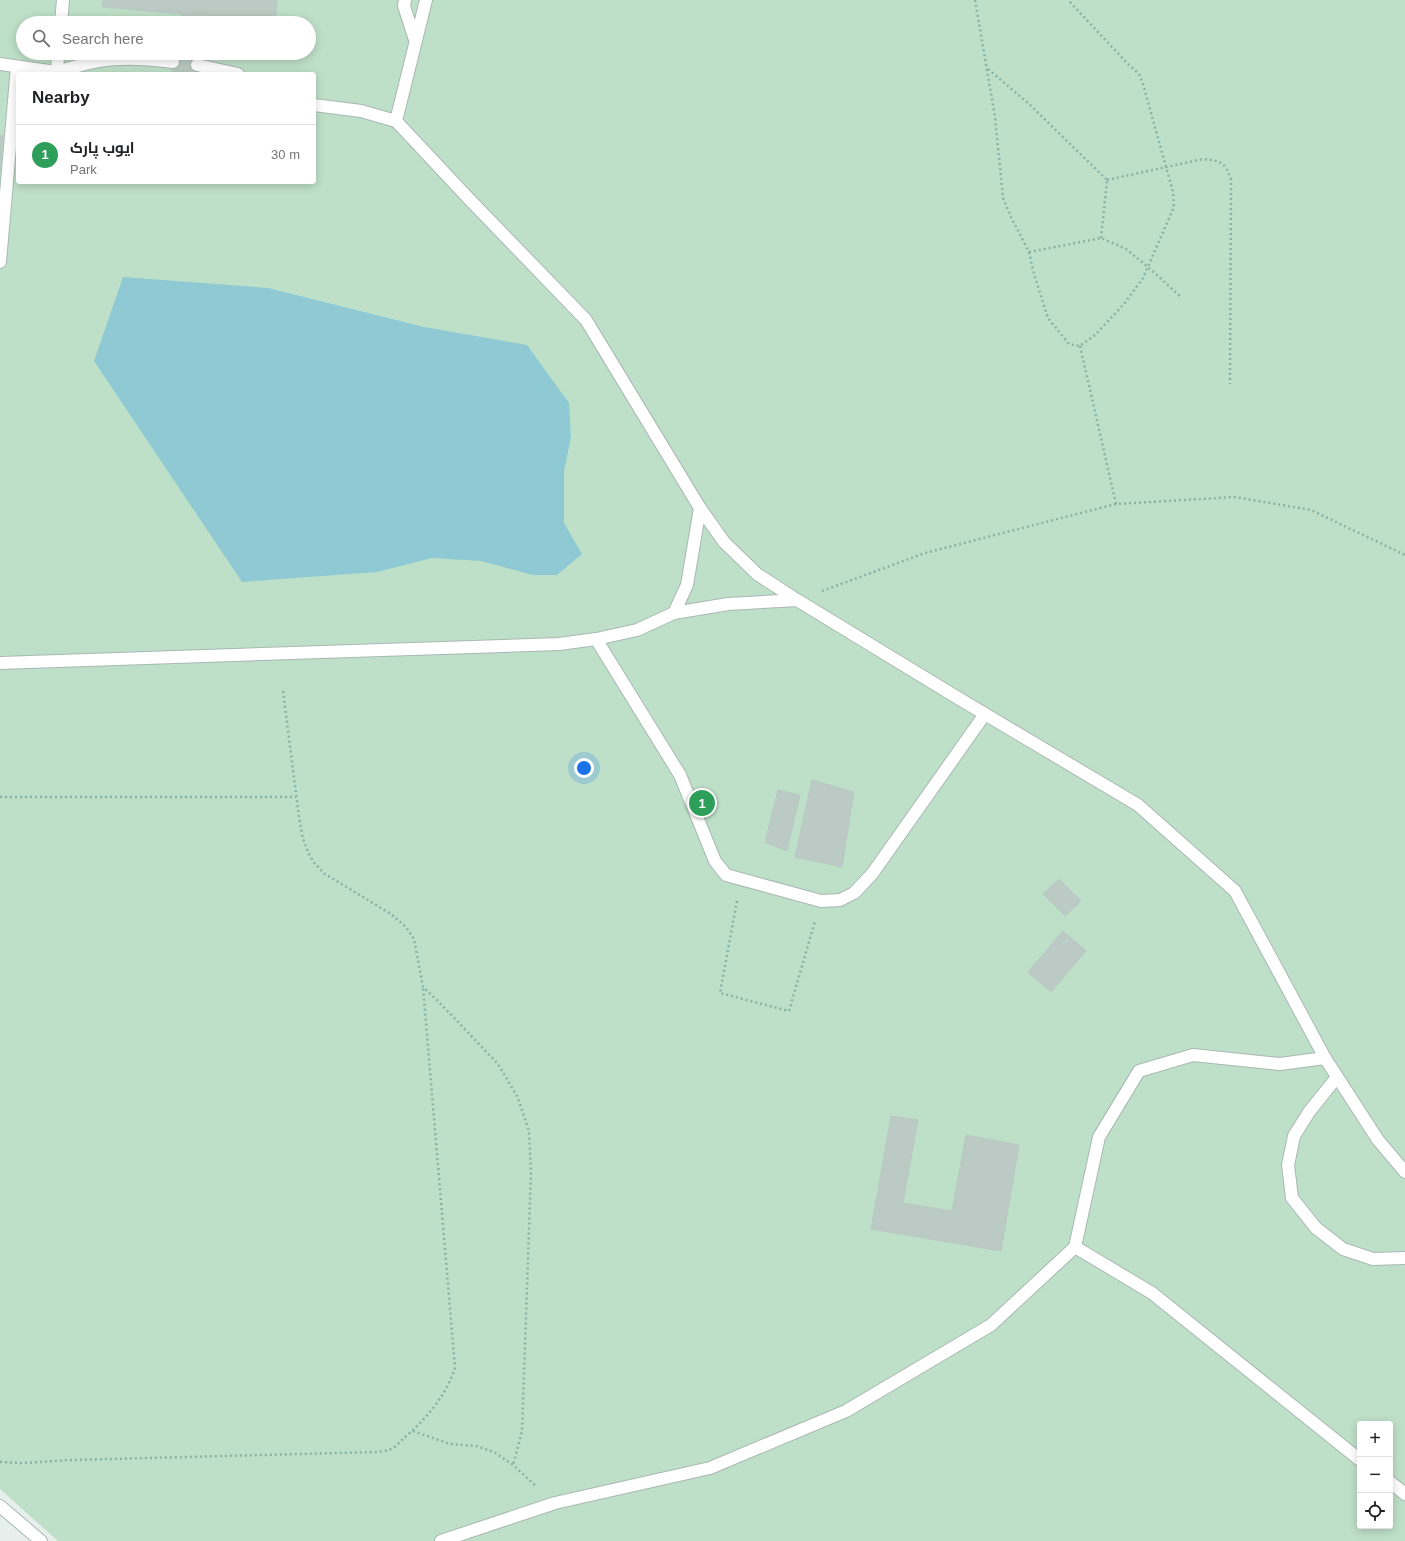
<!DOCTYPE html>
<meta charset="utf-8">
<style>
:root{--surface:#fff;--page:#f2f2f2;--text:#202124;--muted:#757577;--line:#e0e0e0;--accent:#b45309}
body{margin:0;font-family:Helvetica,Cairo,sans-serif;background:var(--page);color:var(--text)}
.controls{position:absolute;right:12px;bottom:12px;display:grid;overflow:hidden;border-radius:4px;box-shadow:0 2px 10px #0003}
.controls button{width:36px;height:36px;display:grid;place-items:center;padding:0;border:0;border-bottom:1px solid var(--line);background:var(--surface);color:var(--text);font:20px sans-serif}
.you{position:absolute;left:584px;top:768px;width:14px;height:14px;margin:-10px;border:3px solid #fff;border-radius:50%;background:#1a73e8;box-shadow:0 0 0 6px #1a73e833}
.badge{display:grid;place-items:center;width:26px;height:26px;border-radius:50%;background:var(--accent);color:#fff;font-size:13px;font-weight:700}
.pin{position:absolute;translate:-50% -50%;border:2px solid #fff;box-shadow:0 1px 4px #0006}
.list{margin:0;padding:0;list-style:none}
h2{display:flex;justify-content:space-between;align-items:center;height:52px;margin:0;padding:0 16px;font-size:17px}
h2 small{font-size:13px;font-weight:400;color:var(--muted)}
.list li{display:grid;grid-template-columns:26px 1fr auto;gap:12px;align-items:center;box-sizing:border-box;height:60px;padding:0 16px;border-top:1px solid var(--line)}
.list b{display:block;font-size:15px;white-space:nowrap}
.list p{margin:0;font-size:13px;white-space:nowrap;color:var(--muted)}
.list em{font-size:13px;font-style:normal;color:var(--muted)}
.icon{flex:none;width:22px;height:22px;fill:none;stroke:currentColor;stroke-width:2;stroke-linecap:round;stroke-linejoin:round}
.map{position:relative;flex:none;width:1405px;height:1541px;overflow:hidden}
.search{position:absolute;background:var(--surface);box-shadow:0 2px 10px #0003;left:16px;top:16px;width:300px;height:44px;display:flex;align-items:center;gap:10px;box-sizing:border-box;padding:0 14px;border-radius:22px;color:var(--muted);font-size:15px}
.panel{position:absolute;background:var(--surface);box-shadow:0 2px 10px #0003;left:16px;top:72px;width:300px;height:112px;border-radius:4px}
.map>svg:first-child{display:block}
</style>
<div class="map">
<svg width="1405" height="1541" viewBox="0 0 1405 1541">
<rect width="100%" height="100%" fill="#e6efeb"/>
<path fill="#bfe0c8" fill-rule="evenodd" d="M 0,0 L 1405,0 L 1405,1541 L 58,1541 L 0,1489 ZM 23,23 L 309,23 L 309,53 L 23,53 ZM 18,74 L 314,74 L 314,182 L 18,182 ZM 1360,1424 L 1390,1424 L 1390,1526 L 1360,1526 Z"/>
<path fill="#8ec9d4" d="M 123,277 L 268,288 L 424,327 L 527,345 L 569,403 L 571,437 L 564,471 L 564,523 L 582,554 L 557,575 L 533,575 L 481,561 L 432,558 L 377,572 L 242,582 L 94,361 Z"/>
<path fill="#bbcac4" stroke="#b8c9c2" d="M 103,0 L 277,0 L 275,22 L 102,7 Z
M 182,14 L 196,16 L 195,23 L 181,23 Z
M 174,53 L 198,53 L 196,74 L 172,72 Z
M 0,135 L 3,136 L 0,172 Z
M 812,780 L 854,792 L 842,867 L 795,857 Z
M 778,790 L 800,795 L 787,851 L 765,842 Z
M 1059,879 L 1081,901 L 1065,916 L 1043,894 Z
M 1063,931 L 1086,951 L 1051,992 L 1028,972 Z
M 891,1116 L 918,1120 L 903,1203 L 952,1211 L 966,1135 L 1019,1145 L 1001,1251 L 871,1229 Z"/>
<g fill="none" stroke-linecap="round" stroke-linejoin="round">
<g stroke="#a8b8b2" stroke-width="14">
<path id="lane" d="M 405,0 L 404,6 L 415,40
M 61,23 L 63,0
M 58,53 L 57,72 C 77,66 99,59 121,59 C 138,58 156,60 173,62
M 0,64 L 63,73
M 197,65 L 238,74
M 314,105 L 361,111 L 396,121 L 470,200 L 586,320 L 700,508 L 724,542 L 757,574 L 797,600
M 396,121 L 426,0
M 0,262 L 17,67
M 674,613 L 687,585 L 700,508
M 596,639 L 680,775 L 715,861 L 726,875 L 821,901 L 840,900 L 854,893 L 872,874 L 985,714
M 1337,1077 L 1309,1112 L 1294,1136 L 1288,1165 L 1292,1198 L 1316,1228 L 1343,1249 L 1373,1259 L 1405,1258
M 1075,1247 L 1152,1293 L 1360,1460
M 1390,1482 L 1405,1494
M 0,1506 L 41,1541
M 441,1541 L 555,1503 L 710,1468 L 846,1411 L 991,1325 L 1075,1247 L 1099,1137 L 1139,1071 L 1193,1055 L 1280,1064 L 1325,1058"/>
</g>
<g stroke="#a8b8b2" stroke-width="14">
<path id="street" d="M 0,663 L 559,644 L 596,639 L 637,630 L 674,613 L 728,604 L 797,600 L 958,698 L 1138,805 L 1235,891 L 1325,1058 L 1378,1140 L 1405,1172"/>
</g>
<path stroke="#86b3a5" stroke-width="2.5" stroke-dasharray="2 3" stroke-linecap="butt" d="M 975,0 L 995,117 L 1003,198 L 1011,217 L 1029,252 L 1034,274 L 1048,318 L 1069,344 L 1080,346 L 1095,335 L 1124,304 L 1143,278 L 1174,207 L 1173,192 L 1143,84 L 1139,74 L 1128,64 L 1068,0
M 988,69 L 1029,104 L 1107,180
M 1107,180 L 1203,159 C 1222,161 1225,162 1231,180 L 1230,384
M 1101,238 L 1107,180
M 1029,252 L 1101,238 L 1126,249 L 1148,267 L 1181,297
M 1080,346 L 1116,504
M 822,591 L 925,553 L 1116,504 L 1235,497 L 1311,510 L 1405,555
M 283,691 L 299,817 L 303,839 L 309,854 L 315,864 L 325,874 L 391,914 L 406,927 L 414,939 L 423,987 L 438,1001 L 498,1064 L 517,1096 L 523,1113 L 529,1131 L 531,1172 L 522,1432 L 513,1465
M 0,797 L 296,797
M 737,901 L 720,993 L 789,1011 L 815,921
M 413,1431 L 450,1444 L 476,1446 L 494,1452 L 513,1465 L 537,1487
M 0,1462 L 22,1463 L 71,1460 L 377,1452 C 381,1451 386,1451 389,1450 C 395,1448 400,1442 404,1438 C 426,1419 446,1396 455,1368 L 423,987"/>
<use href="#lane" stroke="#fff" stroke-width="12"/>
<use href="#street" stroke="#fff" stroke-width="12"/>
</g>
</svg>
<div class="controls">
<button>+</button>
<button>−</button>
<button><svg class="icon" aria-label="locate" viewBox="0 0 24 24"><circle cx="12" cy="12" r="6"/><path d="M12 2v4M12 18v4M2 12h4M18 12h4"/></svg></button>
</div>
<div class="you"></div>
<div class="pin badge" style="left:702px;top:803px;background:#2e9e5b">1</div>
<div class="search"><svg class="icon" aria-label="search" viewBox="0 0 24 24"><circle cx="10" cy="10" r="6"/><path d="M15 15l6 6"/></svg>Search here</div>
<section class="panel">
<h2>Nearby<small></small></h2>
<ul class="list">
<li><span class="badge" style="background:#2e9e5b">1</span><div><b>ایوب پارک</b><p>Park</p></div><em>30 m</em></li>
</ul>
</section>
</div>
